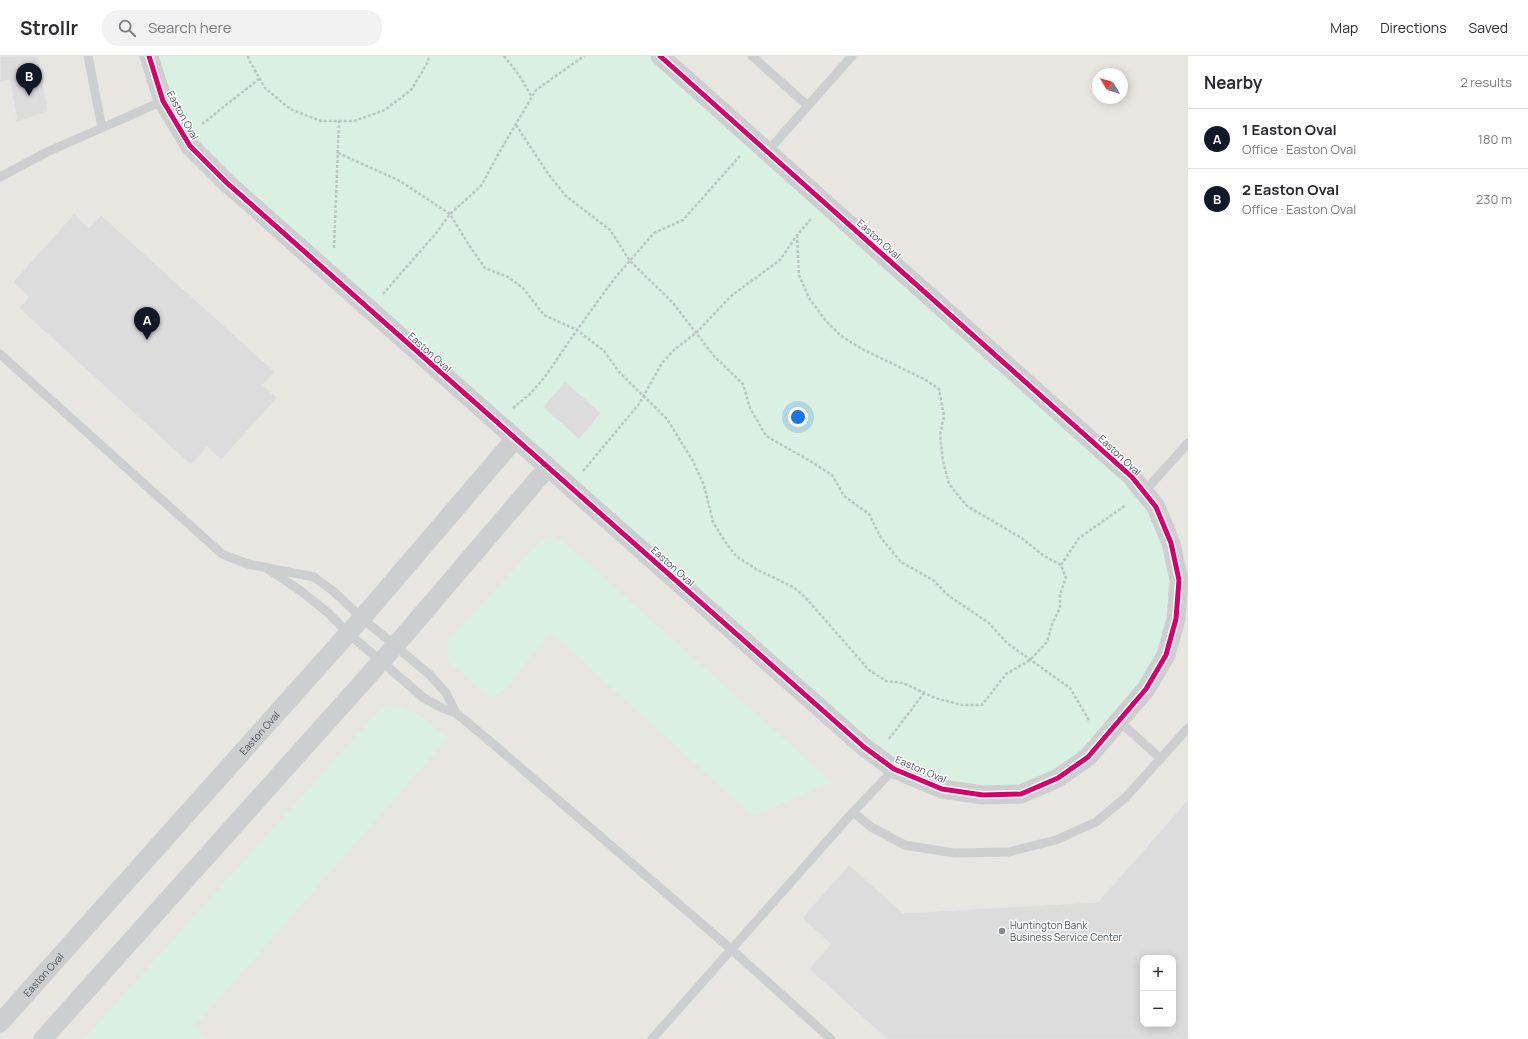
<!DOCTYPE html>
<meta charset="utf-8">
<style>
:root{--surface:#fff;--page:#f2f2f3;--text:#2b2b33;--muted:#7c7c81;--line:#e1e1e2;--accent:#111827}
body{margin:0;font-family:Manrope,sans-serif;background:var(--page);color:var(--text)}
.controls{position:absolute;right:12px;bottom:12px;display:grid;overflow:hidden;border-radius:8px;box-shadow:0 2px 10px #0003}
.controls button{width:36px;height:36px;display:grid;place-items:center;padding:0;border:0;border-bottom:1px solid var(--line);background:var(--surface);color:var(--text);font:20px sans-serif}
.compass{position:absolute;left:1092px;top:12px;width:36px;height:36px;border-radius:50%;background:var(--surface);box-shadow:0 2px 10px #0003;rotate:308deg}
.you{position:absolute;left:798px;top:361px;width:14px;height:14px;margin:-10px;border:3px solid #fff;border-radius:50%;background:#1a73e8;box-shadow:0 0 0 6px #1a73e833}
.badge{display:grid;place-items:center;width:26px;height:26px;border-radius:50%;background:var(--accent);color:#fff;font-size:13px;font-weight:700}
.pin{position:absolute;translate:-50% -33px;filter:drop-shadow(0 1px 2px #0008)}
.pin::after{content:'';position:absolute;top:21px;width:14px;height:12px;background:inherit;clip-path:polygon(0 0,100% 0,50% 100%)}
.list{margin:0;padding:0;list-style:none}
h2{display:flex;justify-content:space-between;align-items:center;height:52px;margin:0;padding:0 16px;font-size:17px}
h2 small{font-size:13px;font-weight:400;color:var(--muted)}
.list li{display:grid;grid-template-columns:26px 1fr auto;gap:12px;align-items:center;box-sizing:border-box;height:60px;padding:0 16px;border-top:1px solid var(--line)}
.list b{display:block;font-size:15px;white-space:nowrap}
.list p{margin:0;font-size:13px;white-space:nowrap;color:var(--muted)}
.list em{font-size:13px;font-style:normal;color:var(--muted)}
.icon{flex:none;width:22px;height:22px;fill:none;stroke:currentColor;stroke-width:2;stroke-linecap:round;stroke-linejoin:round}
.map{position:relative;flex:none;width:1188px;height:983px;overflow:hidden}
header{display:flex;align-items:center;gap:24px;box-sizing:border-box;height:56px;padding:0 20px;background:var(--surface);border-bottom:1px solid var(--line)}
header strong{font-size:19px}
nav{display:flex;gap:22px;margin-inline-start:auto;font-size:14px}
.search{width:280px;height:36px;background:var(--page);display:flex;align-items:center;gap:10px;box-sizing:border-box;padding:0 14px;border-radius:16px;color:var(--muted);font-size:15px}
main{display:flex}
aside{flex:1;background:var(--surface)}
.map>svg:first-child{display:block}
</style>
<header>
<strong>Strollr</strong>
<div class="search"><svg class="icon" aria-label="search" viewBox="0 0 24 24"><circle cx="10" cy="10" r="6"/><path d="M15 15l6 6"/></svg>Search here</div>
<nav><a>Map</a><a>Directions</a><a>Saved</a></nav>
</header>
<main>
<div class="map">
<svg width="1188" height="983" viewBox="0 0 1188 983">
<rect width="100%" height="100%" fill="#f3f3f3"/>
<path fill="#e7e6e1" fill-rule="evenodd" d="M 0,0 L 1188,0 L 1188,983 L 0,983 ZM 1098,18 L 1122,18 L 1122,42 L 1098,42 ZM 1143,902 L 1173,902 L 1173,968 L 1143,968 Z"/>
<path fill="#d9f0e3" d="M 149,0 L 660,0 L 1132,421 L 1179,524 L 1166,599 L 1058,722 L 983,739 L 894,713 L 190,90 Z
M 554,480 L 575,496 L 832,726 L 753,760 L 550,576 L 505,634 L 490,642 L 448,605 L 448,585 L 540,485 Z
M 395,648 L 417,658 L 448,682 L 194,971 L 207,983 L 84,983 L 382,651 Z"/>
<path fill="#dcdcdd" stroke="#e4e5e6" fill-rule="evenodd" d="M 0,0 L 38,0 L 48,55 L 17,66 L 10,24 L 0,26 Z
M 74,158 L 89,172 L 101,159 L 275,316 L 263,329 L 277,342 L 221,404 L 207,391 L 191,409 L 19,252 L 29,241 L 13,226 Z
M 565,326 L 601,357 L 579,383 L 543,351 Z
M 1188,744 L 1188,983 L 887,983 L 809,913 L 831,888 L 802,862 L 849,809 L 903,857 L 1098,846 ZM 1143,902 L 1173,902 L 1173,968 L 1143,968 Z"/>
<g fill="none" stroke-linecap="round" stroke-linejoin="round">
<path stroke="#bbc6c3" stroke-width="2.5" stroke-dasharray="3 2" stroke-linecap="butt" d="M 248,0 L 249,4 L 265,32 L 290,53 L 321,65 L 354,65 L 385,54 L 411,34 L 428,6 L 429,0
M 504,0 L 519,19 L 532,41
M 202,68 L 259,23
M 516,69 L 549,119 L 566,140 L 610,174 L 630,205 L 673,247 L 714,300 L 743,328 L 750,352 L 766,380 L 810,405 L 832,419 L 844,440 L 869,458 L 881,482 L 901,506 L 933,524 L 949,540 L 989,567 L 1007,587 L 1070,632 L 1090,666
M 338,97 L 400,125 L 450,158 L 469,189 L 485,212 L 508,221 L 523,232 L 544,259 L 577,274 L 604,295 L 620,317 L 667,363 L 693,405 L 704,429 L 713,466 L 724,484 L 736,500 L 756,513 L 793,531 L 805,541 L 869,614 L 886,625 L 903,627 L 935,642 L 962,649 L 982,649 L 1006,618 L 1030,604 L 1047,586 L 1052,568 L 1060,552 L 1060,538 L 1066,522 L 1061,509 L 1079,482 L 1126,449
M 797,179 L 799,219 L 809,242 L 826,265 L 841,280 L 862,293 L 926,324 L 939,333 L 944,360 L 940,379 L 943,405 L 949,428 L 967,450 L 1023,483 L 1044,500 L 1061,509
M 334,192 L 339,65
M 383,238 L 437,176 L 450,158 L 481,130 L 500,95 L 536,34 L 584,0
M 513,352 L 531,337 L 544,322 L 577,274 L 614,223 L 654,177 L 683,164 L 740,100
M 583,415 L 639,348 L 662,307 L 674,294 L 697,276 L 731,240 L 780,204 L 797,179 L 811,163
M 889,683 L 924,637"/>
<path stroke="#cdced0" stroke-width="9" d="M 88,0 L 102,72
M 752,0 L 808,50
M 767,96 L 852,0
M 0,121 L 47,96 L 163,45
M 0,298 L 222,498 L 248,508 L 314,521 L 333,535 L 362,562 L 430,619 L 446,637 L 456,657
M 1144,436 L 1188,387
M 268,513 L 301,535 L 327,556 L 348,577 L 424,642 L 442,652 L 456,657 L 492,687 L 731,893 L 831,983
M 1119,665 L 1161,703
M 853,756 L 871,771 L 905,789 L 954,797 L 1009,796 L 1056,784 L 1096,766 L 1126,741 L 1188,672
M 652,983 L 853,756 L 894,713"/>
<g stroke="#cdced0" stroke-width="19">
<path d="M 149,0 L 163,45 L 190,90 L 227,127 L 864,691 L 894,713 L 942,733 L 983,739 L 1021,738 L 1058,722 L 1088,701 L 1146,633 L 1166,599 L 1176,563 L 1179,524 L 1171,487 L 1156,451 L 1132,421 L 660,0"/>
<path id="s1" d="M 0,967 L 362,562 L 515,383"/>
<path d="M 43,983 L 395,590 L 548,411"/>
</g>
<g stroke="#fff" stroke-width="8">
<path id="cycleway" d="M 149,0 L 163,45 L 190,90 L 227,127 L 864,691 L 894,713 L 942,733 L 983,739 L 1021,738 L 1058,722 L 1088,701 L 1146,633 L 1166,599 L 1176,563 L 1179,524 L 1171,487 L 1156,451 L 1132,421 L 660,0"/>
</g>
<use href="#cycleway" stroke="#d6006c" stroke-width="5"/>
</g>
<circle fill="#868c92" stroke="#fff" stroke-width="1.5" cx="1002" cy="875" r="4"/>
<g text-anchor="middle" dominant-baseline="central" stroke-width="3" stroke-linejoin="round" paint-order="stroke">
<g font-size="10" fill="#4b545e" stroke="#fff">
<text transform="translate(183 59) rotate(61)">Easton Oval</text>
<text transform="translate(879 183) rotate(42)">Easton Oval</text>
<text transform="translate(430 296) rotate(42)">Easton Oval</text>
<text transform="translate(1120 399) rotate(43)">Easton Oval</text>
<text transform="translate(673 510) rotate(42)">Easton Oval</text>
<text stroke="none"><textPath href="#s1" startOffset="389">Easton Oval</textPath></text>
<text transform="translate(921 713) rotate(23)">Easton Oval</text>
<text stroke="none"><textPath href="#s1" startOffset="65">Easton Oval</textPath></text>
</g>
<g font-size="10" fill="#4b545e" stroke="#fff" text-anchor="start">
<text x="1010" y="869">Huntington Bank<tspan x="1010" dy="12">Business Service Center</tspan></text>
</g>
</g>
</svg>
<div class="controls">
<button>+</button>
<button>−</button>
</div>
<svg class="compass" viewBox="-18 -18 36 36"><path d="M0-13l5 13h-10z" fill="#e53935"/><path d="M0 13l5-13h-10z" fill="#7c7c81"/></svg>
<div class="you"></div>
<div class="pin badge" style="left:147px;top:284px">A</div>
<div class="pin badge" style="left:29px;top:40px">B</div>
</div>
<aside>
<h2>Nearby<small>2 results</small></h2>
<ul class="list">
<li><span class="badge">A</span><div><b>1 Easton Oval</b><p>Office · Easton Oval</p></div><em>180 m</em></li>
<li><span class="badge">B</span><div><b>2 Easton Oval</b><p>Office · Easton Oval</p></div><em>230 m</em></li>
</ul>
</aside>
</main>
